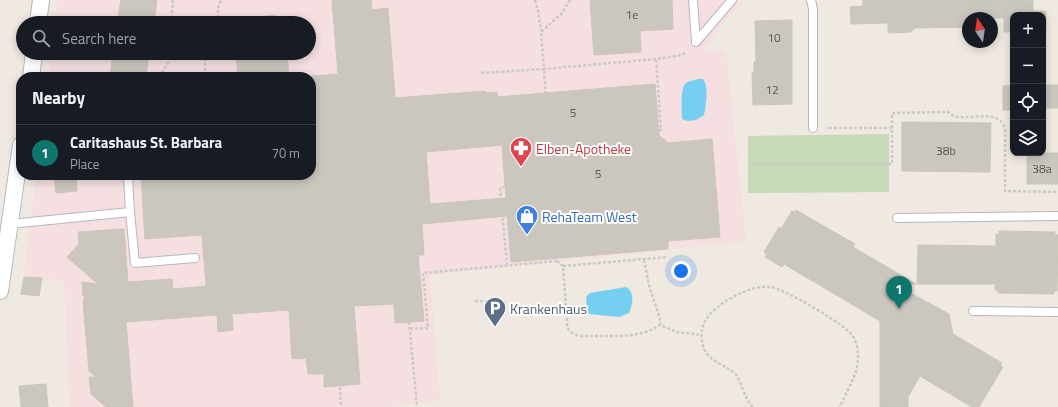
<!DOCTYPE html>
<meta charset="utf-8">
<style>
:root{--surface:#171b24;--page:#242831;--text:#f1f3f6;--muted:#9ea1a6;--line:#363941;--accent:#0f766e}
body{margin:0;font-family:"Titillium Web",sans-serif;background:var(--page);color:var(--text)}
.controls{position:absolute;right:12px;top:12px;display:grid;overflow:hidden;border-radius:8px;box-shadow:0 2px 10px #0003}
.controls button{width:36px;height:36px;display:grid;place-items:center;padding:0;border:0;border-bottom:1px solid var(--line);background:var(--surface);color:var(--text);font:20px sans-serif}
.compass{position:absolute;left:962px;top:12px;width:36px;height:36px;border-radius:50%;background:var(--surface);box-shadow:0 2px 10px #0003;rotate:347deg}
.you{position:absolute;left:681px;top:271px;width:14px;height:14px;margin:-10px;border:3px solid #fff;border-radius:50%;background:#1a73e8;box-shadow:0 0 0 6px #1a73e833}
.badge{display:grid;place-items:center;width:26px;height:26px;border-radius:50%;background:var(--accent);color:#fff;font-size:13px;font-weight:700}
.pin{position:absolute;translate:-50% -33px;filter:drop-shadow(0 1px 2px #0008)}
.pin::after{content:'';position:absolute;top:21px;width:14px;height:12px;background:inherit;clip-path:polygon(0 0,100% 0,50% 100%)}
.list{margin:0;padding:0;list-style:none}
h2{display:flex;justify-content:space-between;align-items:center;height:52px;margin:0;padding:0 16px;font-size:17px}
h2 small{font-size:13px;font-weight:400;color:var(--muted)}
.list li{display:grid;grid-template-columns:26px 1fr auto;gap:12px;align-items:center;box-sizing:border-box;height:56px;padding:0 16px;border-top:1px solid var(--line)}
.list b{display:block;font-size:15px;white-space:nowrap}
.list p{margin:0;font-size:13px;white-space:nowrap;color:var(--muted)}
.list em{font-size:13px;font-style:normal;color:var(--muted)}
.icon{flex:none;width:22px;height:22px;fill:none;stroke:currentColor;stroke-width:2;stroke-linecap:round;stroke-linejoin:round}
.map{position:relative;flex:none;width:1058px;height:407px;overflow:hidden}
.search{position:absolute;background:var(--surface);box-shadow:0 2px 10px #0003;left:16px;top:16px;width:300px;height:44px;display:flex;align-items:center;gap:10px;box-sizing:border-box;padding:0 14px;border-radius:22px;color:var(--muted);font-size:15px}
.panel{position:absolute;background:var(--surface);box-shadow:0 2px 10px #0003;left:16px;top:72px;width:300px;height:108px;border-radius:16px}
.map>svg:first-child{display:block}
</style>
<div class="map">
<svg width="1058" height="407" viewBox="0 0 1058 407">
<rect width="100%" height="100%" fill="#efe9e1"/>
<path fill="#f5dfe0" d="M 57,0 L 743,0 L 703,49 L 726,51 L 746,241 L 430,275 L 440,400 L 393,407 L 70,407 L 64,281 L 24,276 L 36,175 L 311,175 L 311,77 L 48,77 L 51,53 L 309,53 L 309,23 L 54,23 Z"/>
<path fill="#c8d9b8" d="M 889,134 L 889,192 L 748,193 L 748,136 Z"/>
<path fill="#75cff0" d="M 699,79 L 703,79 C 709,86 706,106 704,115 C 698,120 690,123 682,119 C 682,112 680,87 686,83 C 689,81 695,80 699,79 Z
M 626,287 C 635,292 633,304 629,313 L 619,317 L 589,314 L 587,310 L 586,297 L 590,293 Z"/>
<path fill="#cbc7bf" stroke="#cbc5ba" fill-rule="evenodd" d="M 121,0 L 157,0 L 154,23 L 117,23 Z
M 332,0 L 371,0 L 372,10 L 388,8 L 395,98 L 485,91 L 486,93 L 497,92 L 497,97 L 655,84 L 659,135 L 668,143 L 712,139 L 720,237 L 668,241 L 668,249 L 511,262 L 507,216 L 422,224 L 424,255 L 418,255 L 424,321 L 395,323 L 394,304 L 354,306 L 360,384 L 324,387 L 324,374 L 308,374 L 306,358 L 292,359 L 289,310 L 232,314 L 233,330 L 218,332 L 217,315 L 126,322 L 133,407 L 106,407 L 91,394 L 89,377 L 96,377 L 89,371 L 83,302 L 85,297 L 83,296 L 82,282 L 98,284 L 67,257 L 79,244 L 78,232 L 124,229 L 128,282 L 172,279 L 173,289 L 206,286 L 202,235 L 145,239 L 141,175 L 311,175 L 311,76 L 338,74 ZM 502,145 L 506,198 L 430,204 L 426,152 Z
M 590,0 L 672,0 L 673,29 L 640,31 L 641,52 L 594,55 Z
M 863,0 L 1033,0 L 1033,11 L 1046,11 L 1046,31 L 1043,31 L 1043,15 L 1013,15 L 1013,32 L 1004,32 L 1004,18 L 968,18 L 968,27 L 914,28 L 914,30 L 911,30 L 911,32 L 888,33 L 888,23 L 851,24 L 850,7 L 863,6 Z
M 275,15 L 276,23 L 248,23 L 248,18 Z
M 792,20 L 792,104 L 753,105 L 752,73 L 754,73 L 754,62 L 756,62 L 755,21 Z
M 113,53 L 149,53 L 146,77 L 110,77 Z
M 236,53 L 287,53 L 289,77 L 238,77 Z
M 1043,85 L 1058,85 L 1058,108 L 1043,108 Z
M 1003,86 L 1013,86 L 1013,110 L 1003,110 Z
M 902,122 L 991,123 L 990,172 L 902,171 Z
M 1027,153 L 1058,153 L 1058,184 L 1027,184 Z
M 54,175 L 76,175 L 77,191 L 56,193 Z
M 796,210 L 855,244 L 853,247 L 916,284 L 894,284 L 949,314 L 953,334 L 1002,363 L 1000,365 L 1003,367 L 979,407 L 972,407 L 920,376 L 908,397 L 908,407 L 880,407 L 880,321 L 794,270 L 784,264 L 782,267 L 765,257 L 767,254 L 764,252 L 779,227 L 781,229 L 792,211 L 795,213 Z
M 999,231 L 1055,232 L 1055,235 L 1058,235 L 1057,291 L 1054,291 L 1054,294 L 998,293 L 998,290 L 995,290 L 995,284 L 917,284 L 918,245 L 996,246 L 996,234 L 999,235 Z
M 24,277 L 42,278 L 39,296 L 21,294 Z
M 46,384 L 48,407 L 21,407 L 19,386 Z"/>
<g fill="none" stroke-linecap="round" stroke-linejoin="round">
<g stroke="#b4b7c1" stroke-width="10">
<path id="lane" d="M 693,0 L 696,42 L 732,0
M 811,0 L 813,9 L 813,128
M 130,212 L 135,263 L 195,258
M 897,218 L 1058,216
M 10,224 L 130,212 L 128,175
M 973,311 L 1058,312"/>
</g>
<g stroke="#b4b7c1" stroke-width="18">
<path id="street" d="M 38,23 L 41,0
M 31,77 L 34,53
M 0,291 L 21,145"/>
</g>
<path stroke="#c9c9c9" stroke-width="2.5" stroke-dasharray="3 2" stroke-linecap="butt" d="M 535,0 L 538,11 L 541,31
M 570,0 L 562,13 L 541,32 L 544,69 L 656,59 L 682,55 L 686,52
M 171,23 L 173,0
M 219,23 C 218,14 216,7 222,0
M 204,53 L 206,77
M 159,77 L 168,63 L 169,53
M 892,128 L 892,113 L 948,112 C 950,113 952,115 954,116 C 969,121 1001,107 1005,130 L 1005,191 L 1058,192
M 549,142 L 661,130 L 656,59
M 748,164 L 892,164 L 892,128 L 826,128
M 542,184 L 552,183
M 505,187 L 500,188 L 507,265
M 644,260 L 649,285 L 660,319 L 660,325 L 677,332 L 702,335
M 557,261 L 563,266 L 567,322 C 567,327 568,330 572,333 C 578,337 587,336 593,336 C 615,336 641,338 660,325
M 563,266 L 668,257
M 475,301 L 506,302
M 409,322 L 417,407
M 410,329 L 428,328 L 423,273 L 557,261 L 544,69 L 481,73
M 340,387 L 341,407
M 753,407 C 744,398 743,385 736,375 C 727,365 712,363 705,351 C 701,342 700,330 705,321 C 715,304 750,284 770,287 C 783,288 836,320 846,329 C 852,334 856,340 857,347 C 862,370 848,387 840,407"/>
<use href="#lane" stroke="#fff" stroke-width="8"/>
<use href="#street" stroke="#fff" stroke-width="16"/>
</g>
<defs>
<g id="pharmacy-pin" transform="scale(1.15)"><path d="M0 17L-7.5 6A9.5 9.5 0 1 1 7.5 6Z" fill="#e0444e" stroke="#fff"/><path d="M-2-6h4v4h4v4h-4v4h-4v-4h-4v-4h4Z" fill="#fff"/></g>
<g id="shop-pin" transform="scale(1.15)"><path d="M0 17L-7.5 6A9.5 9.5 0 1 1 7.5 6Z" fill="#3f7fe0" stroke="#fff"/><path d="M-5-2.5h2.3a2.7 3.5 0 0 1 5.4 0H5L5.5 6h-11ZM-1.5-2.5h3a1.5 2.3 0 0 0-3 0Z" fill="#fff"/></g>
<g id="parking-pin" transform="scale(1.15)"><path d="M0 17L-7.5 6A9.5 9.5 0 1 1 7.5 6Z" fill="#5c6f8a" stroke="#fff"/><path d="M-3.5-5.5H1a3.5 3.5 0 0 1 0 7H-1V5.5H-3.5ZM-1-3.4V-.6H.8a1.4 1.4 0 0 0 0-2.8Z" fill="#fff"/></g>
</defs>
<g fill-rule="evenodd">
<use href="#pharmacy-pin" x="521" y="148"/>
<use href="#shop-pin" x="527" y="216"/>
<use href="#parking-pin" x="495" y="308"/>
</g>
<g text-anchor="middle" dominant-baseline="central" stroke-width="4" stroke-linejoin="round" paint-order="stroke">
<g font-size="12" fill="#555452">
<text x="632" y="14">1e</text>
<text x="774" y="37">10</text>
<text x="772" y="89">12</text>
<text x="573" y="112">5</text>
<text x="946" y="150">38b</text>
<text x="1042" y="168">38a</text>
<text x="598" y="173">5</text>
</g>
<g font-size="14" fill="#be3a42" stroke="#fff" text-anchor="start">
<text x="536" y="148">Elben-Apotheke</text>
</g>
<g font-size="14" fill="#366cbe" stroke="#fff" text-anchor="start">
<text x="542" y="216">RehaTeam West</text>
</g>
<g font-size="14" fill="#4e5e75" stroke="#fff" text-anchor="start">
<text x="510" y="308">Krankenhaus</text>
</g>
</g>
</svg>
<div class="controls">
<button>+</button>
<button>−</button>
<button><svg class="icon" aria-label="locate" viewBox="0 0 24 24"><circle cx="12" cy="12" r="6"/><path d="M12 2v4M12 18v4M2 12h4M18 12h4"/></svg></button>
<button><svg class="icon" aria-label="layers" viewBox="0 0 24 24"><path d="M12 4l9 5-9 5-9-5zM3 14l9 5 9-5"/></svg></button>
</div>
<svg class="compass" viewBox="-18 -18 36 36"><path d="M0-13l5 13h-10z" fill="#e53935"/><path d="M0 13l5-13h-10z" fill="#9ea1a6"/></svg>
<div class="you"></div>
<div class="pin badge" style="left:899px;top:309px">1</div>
<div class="search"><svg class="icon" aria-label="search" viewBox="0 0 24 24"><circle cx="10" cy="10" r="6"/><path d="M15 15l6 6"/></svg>Search here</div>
<section class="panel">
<h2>Nearby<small></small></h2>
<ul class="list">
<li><span class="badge">1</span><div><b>Caritashaus St. Barbara</b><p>Place</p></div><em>70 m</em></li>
</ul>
</section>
</div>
